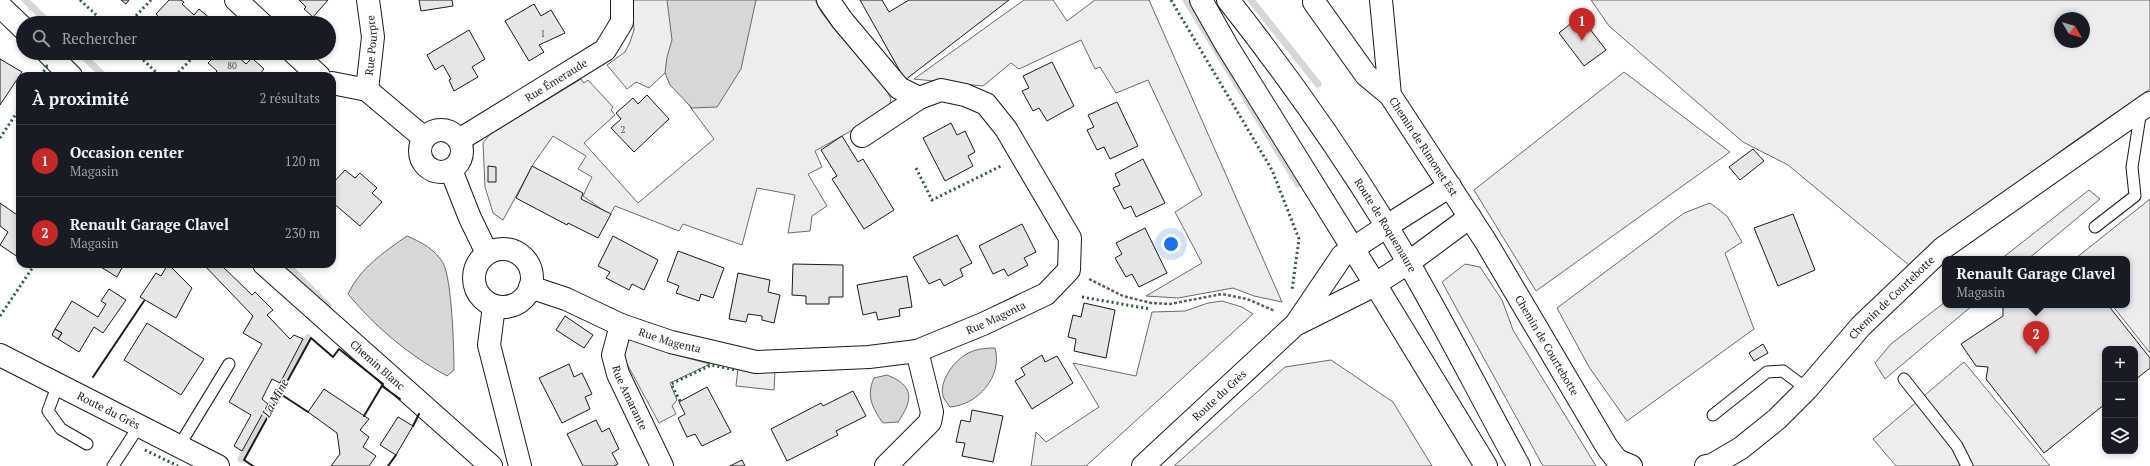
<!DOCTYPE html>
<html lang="fr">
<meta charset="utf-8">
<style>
:root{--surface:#171b24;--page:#20242c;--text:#f1f3f6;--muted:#9ea1a6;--line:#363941;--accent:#c62828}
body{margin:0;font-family:"PT Serif",serif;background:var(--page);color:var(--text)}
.controls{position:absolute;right:12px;bottom:12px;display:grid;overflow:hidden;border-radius:8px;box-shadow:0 2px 6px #0003}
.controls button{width:36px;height:36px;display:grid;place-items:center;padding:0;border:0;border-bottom:1px solid var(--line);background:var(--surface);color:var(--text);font:20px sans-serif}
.compass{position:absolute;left:2054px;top:12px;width:36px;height:36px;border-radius:50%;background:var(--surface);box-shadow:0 2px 6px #0003;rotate:128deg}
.you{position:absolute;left:1171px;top:244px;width:14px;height:14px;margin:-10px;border:3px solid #fff;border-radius:50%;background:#1a73e8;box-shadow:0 0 0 6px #1a73e833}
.badge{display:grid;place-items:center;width:26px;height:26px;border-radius:50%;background:var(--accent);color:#fff;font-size:13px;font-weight:700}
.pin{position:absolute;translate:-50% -33px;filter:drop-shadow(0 1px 2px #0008)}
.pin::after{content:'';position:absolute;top:21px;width:14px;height:12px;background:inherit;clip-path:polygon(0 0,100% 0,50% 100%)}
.popup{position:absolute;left:1942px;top:256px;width:188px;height:52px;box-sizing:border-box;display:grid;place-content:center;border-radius:8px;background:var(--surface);filter:drop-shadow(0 1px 3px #0005);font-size:13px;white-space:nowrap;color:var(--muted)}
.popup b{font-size:15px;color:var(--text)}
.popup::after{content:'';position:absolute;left:50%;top:100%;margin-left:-8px;border:8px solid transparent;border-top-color:var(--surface)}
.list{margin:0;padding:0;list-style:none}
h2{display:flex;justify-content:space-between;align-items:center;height:52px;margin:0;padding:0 16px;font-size:17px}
h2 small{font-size:13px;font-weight:400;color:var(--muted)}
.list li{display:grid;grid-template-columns:26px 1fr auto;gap:12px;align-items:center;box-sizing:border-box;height:72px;padding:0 16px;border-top:1px solid var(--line)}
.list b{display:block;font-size:15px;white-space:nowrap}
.list p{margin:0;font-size:13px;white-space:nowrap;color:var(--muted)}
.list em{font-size:13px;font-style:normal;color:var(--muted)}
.icon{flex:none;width:22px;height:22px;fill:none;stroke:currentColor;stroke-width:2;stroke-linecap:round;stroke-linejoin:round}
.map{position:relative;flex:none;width:2150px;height:466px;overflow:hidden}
.search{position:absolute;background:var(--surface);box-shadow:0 2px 6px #0003;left:16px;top:16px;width:320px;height:44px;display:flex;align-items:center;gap:10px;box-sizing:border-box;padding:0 14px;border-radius:22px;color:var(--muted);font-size:15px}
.panel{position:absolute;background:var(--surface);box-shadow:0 2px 6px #0003;left:16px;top:72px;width:320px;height:196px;border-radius:12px}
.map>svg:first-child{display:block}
</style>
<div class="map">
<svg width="2150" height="466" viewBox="0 0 2150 466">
<rect width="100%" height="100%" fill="#fff"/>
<path fill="#ededed" stroke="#6a6a6a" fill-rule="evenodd" d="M 632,0 L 815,0 L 822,13 L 835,30 L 886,89 L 891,99 L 889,107 L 876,117 L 815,151 L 822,167 L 808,174 L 827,206 L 812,216 L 810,231 L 788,233 L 795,195 L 757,188 L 742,245 L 683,224 L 679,231 L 615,206 L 610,215 L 583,196 L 592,177 L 578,169 L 586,156 L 553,136 L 534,163 L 503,220 L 493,213 L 485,187 L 483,143 L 490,134 L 581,79 L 584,83 L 588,80 L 613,107 L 611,110 L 615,115 L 584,143 L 638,203 L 714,139 L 665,73 L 649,88 L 636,82 L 627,89 L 607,65 L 625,52 L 630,42 L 634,30 Z
M 1024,0 L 1053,0 L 1067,21 L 1095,0 L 1149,0 L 1282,302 L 1254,296 L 1233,288 L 1178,298 L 1146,296 L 1202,263 L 1175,212 L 1202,195 L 1148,80 L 1116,93 L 1100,67 L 1095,69 L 1081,40 L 1019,69 L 1011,63 L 983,86 L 914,79 Z
M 1591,0 L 2150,0 L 2150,89 L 2069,145 L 1910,266 L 1788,165 L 1743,142 L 1609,26 ZM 2060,18 L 2084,18 L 2084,42 L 2060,42 Z
M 1624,72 L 1730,152 L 1536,291 L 1474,190 Z
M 2089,190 L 2100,199 L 2028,259 L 2001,259 Z
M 2150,199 L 2150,353 L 2112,305 L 2127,305 L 2127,259 L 2076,258 Z
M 1710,203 L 1727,216 L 1742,242 L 1725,253 L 1754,329 L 1627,421 L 1589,367 L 1557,308 L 1684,213 Z
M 1465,264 L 1480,267 L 1502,300 L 1513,330 L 1596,466 L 1543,466 L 1442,282 Z
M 1222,301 L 1242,307 L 1253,314 L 1086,466 L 1031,466 L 1036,432 L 1046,442 L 1099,407 L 1073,363 L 1136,376 L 1152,312 L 1185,311 L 1208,303 Z
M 1945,302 L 1945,305 L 1973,305 L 1885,379 L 1875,363 L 1891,344 Z
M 627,337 L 673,354 L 710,364 L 670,383 L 677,400 L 672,406 L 676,414 L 659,423 L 626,362 L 624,351 Z
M 1331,360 L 1393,402 L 1432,466 L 1174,466 L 1285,367 Z
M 1964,362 L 2050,466 L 1896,466 L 1873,439 Z
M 738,368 L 775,370 L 774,390 L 736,386 Z"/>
<path fill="#d7d7d7" stroke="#6a6a6a" d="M 667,0 L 756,0 L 741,69 L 717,107 L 692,108 L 670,85 L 665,73 L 667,57 L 672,40 Z
M 407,236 C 421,242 435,249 443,263 C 452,279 454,349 454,370 L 447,376 C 410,356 375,327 348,294 C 360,268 384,252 407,236 Z
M 995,348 C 1003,376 978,405 950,407 C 948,404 944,400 943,396 C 939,382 953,362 965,355 C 974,349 985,348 995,348 Z
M 887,375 C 915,386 913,400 898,422 L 883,423 C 872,408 866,395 874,378 Z"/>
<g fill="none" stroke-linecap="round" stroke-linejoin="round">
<path stroke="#d7d7d7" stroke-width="7" d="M 25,0 L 49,23
M 1186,0 L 1298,184
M 1251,0 L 1318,84
M 80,53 L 104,76
M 286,264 L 328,306
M 241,459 L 308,338"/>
</g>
<path fill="#e6e6e6" stroke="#1a1a1a" d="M 121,0 L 129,0 L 126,4 Z
M 169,0 L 181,0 L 184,2 L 182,4 L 194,15 L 199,9 L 212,20 L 209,23 L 165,23 L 156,14 Z
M 299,0 L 328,0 L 313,17 L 304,9 L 306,7 Z
M 419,0 L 452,0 L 453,6 L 421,11 Z
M 860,0 L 882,0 L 889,12 L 909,0 L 1009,0 L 905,80 Z
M 534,4 L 541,16 L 551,10 L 565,33 L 539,45 L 544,52 L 529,61 L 505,21 Z
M 1580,16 L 1606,50 L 1584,66 L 1559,33 Z
M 469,30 L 485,59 L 472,67 L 478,77 L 454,91 L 449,80 L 451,79 L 443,65 L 435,70 L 427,55 Z
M 218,53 L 234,53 L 246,64 L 252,58 L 264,69 L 258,76 L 213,76 L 217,71 L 208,63 Z
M 0,59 L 22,72 L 0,105 Z
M 1052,62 L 1074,106 L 1047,121 L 1039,108 L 1033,111 L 1022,91 L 1029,88 L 1023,76 Z
M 647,95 L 669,119 L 634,152 L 611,128 L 621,119 L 616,113 L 633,98 L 638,104 Z
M 1117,102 L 1138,146 L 1110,159 L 1104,147 L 1097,150 L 1087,130 L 1094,127 L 1088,115 Z
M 951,123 L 957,135 L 965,131 L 975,152 L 968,156 L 973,166 L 945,181 L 923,138 Z
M 842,136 L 858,162 L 863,159 L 894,210 L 864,229 L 832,179 L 837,176 L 821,150 Z
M 1753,149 L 1764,161 L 1740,180 L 1729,167 Z
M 1143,159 L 1165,203 L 1136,217 L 1131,206 L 1124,209 L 1113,188 L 1120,185 L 1115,174 Z
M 488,166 L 496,167 L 496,182 L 488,182 Z
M 532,166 L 583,193 L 581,199 L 611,214 L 598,238 L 568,223 L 567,225 L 516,198 Z
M 345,170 L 355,178 L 360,173 L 377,188 L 372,193 L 382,202 L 360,226 L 332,202 L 332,184 Z
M 0,203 L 20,217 L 20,254 L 18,257 L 0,245 L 8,232 L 0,226 Z
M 1793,214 L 1815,270 L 1778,286 L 1754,228 Z
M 1022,224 L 1036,252 L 1024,258 L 1028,265 L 1008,276 L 1004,269 L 993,274 L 979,246 Z
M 1145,228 L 1167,273 L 1139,287 L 1132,274 L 1126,277 L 1115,258 L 1122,254 L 1116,243 Z
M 957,235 L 972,263 L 960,269 L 963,276 L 944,286 L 940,279 L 929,284 L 913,257 Z
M 613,236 L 658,260 L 644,290 L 632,284 L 629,290 L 606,278 L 610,272 L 598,266 Z
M 678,251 L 724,268 L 713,298 L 701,294 L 699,301 L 676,293 L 679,286 L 667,281 Z
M 96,264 L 124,264 L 117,277 Z
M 168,264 L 192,288 L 176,318 L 140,297 L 156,273 L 161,276 Z
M 203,264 L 220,264 L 252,295 L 255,292 L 273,310 L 267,315 L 290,339 L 294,335 L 303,339 L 280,383 L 272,379 L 262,399 L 268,404 L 242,451 L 234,446 L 251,415 L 229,402 L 262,344 L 243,333 L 253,316 Z
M 793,264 L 843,265 L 843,297 L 829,297 L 829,304 L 806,304 L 806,296 L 792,295 Z
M 738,273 L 770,280 L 768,292 L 780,295 L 774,323 L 762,320 L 762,316 L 748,314 L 746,322 L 729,319 Z
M 907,276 L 912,307 L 899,309 L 900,316 L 878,320 L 876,312 L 863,315 L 857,285 Z
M 109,289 L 126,300 L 103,333 L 94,327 L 79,352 L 58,339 L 62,333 L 55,329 L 72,301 L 98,317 L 106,304 L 101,301 Z
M 1084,303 L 1115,310 L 1106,358 L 1074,351 L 1076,339 L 1068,337 L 1073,315 L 1081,317 Z
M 2003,305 L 2108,305 L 2150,358 L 2150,368 L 2135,380 L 2135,349 L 2105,349 L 2105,404 L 2044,453 L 1986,379 L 1988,367 L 1976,366 L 1961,344 L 2003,316 Z
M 565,316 L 593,335 L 584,348 L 556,330 Z
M 147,323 L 204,359 L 181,395 L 124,360 Z
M 55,329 L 62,333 L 58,339 L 52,335 Z
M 1763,344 L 1768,353 L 1754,361 L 1749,353 Z
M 1042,355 L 1045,362 L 1057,356 L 1073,383 L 1032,409 L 1015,381 L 1025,375 L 1021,368 Z
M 569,364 L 574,377 L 582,373 L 592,394 L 585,397 L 590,409 L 562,423 L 539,378 Z
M 707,387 L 731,432 L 702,446 L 695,434 L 687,437 L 678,418 L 685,414 L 679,402 Z
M 324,389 L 369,419 L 360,430 L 369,437 L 363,447 L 376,456 L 369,466 L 331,466 L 340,454 L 337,433 L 308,412 Z
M 853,391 L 866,416 L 836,431 L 838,435 L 787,461 L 771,429 L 821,403 L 823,406 Z
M 972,410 L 1003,416 L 993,462 L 962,456 L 965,443 L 956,442 L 961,420 L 970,422 Z
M 398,417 L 413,426 L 396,455 L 380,445 Z
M 596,420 L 602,432 L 609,428 L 619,449 L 612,453 L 618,464 L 614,466 L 583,466 L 567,434 Z
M 742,460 L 745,466 L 730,466 Z"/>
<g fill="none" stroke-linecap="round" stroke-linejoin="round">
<g stroke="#1a1a1a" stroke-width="13">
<path id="service" d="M 2095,227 L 2135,196 L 2132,167 L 2141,110
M 1904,379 L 1957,446 L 1967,466
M 58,384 L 48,411 L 61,429 L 87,444
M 1713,415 L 1767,372 L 1783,371 L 1807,389
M 179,446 L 229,364
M 113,466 L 139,426"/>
</g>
<g stroke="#1a1a1a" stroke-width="24">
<g id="minor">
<path d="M 236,0 L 261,23"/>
<path id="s1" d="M 1381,0 L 1390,95 L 1486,242 L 1607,447 L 1617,460 L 1631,466"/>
<path d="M 1314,2 L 1366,75 L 1390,95"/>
<path d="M 0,6 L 23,28"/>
<path d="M 48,53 L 71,76"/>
<path d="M 294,53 L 319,76"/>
<path d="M 332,83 L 367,90 L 424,138"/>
<path id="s2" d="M 367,90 L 373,37 L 368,0"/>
<circle cx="441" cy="151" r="21"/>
<path d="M 862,136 L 919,98"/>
<path id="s3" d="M 459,140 L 605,50 L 622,22 L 622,0"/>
<path d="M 451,170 L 470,218 L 487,253"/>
<path d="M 1387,226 L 1450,186"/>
<circle cx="503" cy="278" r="29"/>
<path d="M 1408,263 L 1470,217"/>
<path id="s4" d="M 264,264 L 491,466"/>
<path id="s5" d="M 530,287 L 566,299 L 621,325 L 671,342 L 756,362 L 869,357 L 917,351 L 983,324 L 1046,294 L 1069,270 L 1070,238 L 1006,129 L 986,104 L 965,95 L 941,90 L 919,98 L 899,88 L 842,20 L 828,0"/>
<path d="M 494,306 L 489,345 L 520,466"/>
<path id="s6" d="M 621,325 L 613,355 L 618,374 L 662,466"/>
<path d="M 886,466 L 930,422 L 932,412 L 917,351"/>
<path id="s7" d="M 1706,466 L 1712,465 L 1741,448 L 1777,419 L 1807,389 L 1861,326 L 1943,248 L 2150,103"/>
</g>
</g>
<g stroke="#1a1a1a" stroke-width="24">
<g id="tertiary">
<path d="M 1299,323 L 1369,288 L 1408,263"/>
<path id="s8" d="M 0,355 L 218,466"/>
<path id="s9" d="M 1143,466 L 1296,324 L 1342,256 L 1387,226"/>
</g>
</g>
<g stroke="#1a1a1a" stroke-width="24">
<g id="primary">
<path d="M 1201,0 L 1227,46 L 1375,284 L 1486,466"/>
<path id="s10" d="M 1228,0 C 1285,72 1338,147 1386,225 C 1434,303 1475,386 1519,466"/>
</g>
</g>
<path stroke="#5f5f5f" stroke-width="2.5" stroke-dasharray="3 2" stroke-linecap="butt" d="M 1089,279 L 1123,296 L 1151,303 L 1170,304 L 1222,294 L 1247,299 L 1275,311"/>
<use href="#service" stroke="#fff" stroke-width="11"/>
<use href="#minor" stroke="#fff" stroke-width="22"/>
<use href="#tertiary" stroke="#fff" stroke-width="22"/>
<use href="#primary" stroke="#fff" stroke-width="22"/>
<path stroke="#2b5a34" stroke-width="3" stroke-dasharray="2 3" stroke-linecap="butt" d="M 80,0 L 105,23
M 1171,0 L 1272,170 L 1299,239 L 1292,290
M 129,23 L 151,0
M 136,53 L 160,76
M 41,76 L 47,66 L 49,68
M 175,76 L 197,53
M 0,138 L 20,108
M 916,168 L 932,200 L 1001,166
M 1082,297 L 1150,309
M 0,316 L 35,264
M 680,401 L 671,384 L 711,365 L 736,370
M 145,450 L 178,466"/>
<path stroke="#1a1a1a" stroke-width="2" d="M 93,377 L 144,301
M 382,386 L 400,399
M 279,393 L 308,412
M 413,426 L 419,414
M 253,466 L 244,460 L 311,338 L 333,357 L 339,349 L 383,384 L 364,416
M 388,466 L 396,455"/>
</g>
<g text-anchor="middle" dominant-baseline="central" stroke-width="3" stroke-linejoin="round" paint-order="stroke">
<g font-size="9" fill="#4d4d4d">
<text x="543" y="34">1</text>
<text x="232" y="66">80</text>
<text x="623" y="130">2</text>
</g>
<g font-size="11" fill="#1a1a1a" stroke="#fff">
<text stroke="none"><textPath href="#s2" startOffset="45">Rue Pourpre</textPath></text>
<text stroke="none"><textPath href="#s3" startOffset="114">Rue Émeraude</textPath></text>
<text stroke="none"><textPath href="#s1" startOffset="157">Chemin de Rimonet Est</textPath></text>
<text stroke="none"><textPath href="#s10" startOffset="275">Route de Roquemaure</textPath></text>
<text stroke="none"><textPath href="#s7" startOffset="253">Chemin de Courtebotte</textPath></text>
<text stroke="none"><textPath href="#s5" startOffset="486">Rue Magenta</textPath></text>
<text stroke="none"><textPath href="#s5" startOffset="150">Rue Magenta</textPath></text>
<text stroke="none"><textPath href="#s1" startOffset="391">Chemin de Courtebotte</textPath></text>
<text stroke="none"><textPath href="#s4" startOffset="152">Chemin Blanc</textPath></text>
<text stroke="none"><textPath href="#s9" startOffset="104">Route du Grès</textPath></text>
<text stroke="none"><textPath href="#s6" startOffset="77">Rue Amarante</textPath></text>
<text stroke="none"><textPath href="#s8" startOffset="122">Route du Grès</textPath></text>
</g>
<g font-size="12" font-style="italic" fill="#1a1a1a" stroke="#fff">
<text transform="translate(275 398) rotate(-61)">La Mine</text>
</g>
</g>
</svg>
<div class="controls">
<button>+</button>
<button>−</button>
<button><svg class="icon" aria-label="layers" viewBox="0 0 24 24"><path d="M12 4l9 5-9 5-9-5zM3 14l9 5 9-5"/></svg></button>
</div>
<svg class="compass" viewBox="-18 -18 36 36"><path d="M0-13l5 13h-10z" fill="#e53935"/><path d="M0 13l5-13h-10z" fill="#9ea1a6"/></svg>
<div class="you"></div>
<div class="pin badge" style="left:1582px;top:41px">1</div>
<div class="pin badge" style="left:2036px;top:354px">2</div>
<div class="popup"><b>Renault Garage Clavel</b>Magasin</div>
<div class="search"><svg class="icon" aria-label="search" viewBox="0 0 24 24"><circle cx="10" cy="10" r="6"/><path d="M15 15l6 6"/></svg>Rechercher</div>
<section class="panel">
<h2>À proximité<small>2 résultats</small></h2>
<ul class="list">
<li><span class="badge">1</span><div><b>Occasion center</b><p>Magasin</p></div><em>120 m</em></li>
<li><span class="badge">2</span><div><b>Renault Garage Clavel</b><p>Magasin</p></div><em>230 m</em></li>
</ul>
</section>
</div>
